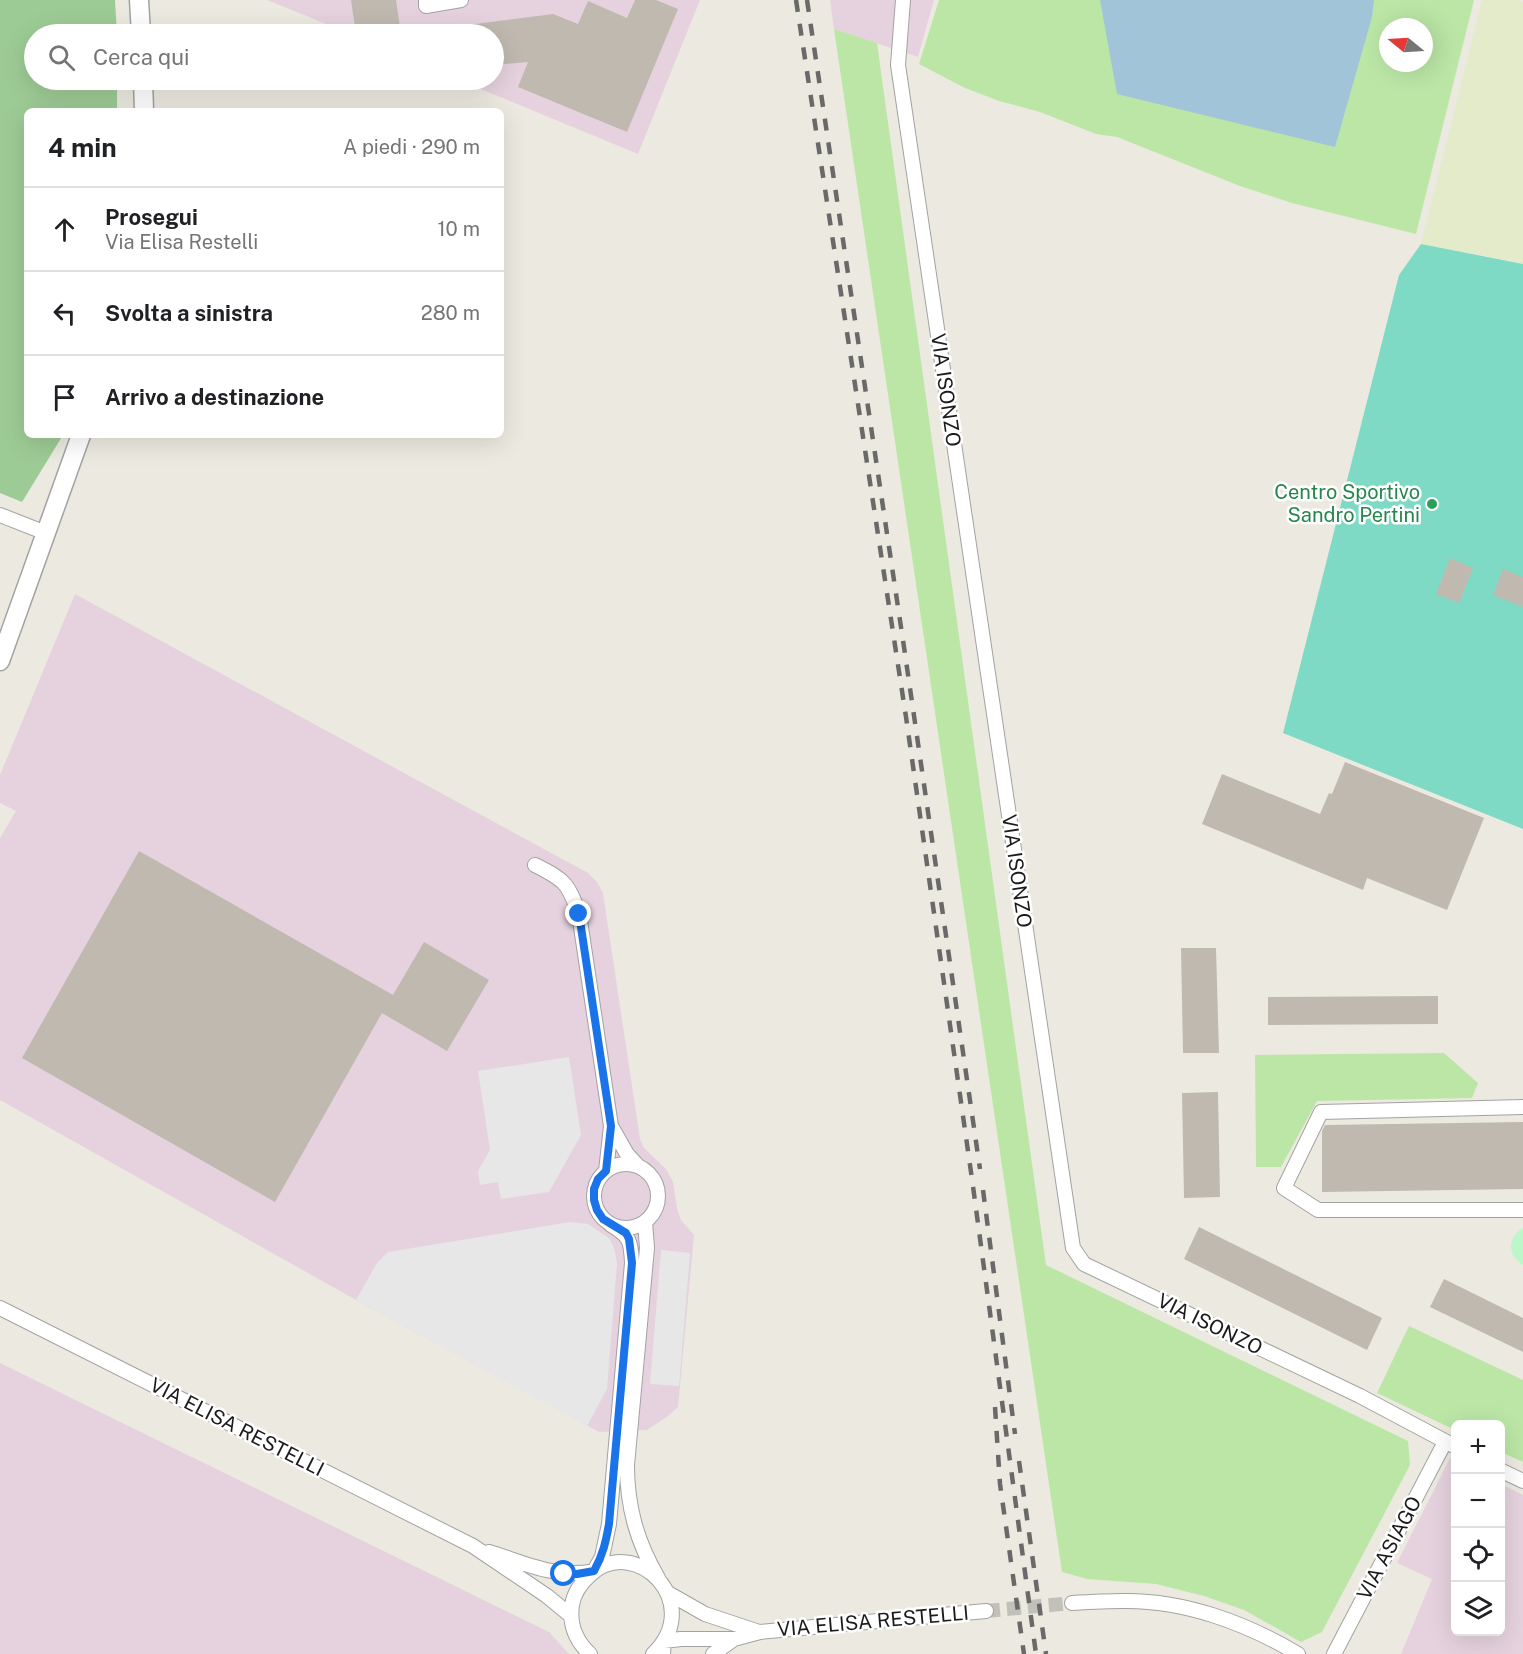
<!DOCTYPE html>
<html lang="it">
<meta charset="utf-8">
<style>
:root{--surface:#fff;--page:#f2f2f2;--text:#202124;--muted:#757577;--line:#e0e0e0}
body{margin:0;font-family:"Public Sans",sans-serif;background:var(--page);color:var(--text)}
.controls{position:absolute;right:18px;bottom:18px;display:grid;overflow:hidden;border-radius:9px;box-shadow:0 6px 24px #0002}
.controls button{width:54px;height:54px;display:grid;place-items:center;padding:0;border:0;border-bottom:2px solid var(--line);background:var(--surface);color:var(--text);font:30px sans-serif}
.compass{position:absolute;left:1379px;top:18px;width:54px;height:54px;border-radius:50%;background:var(--surface);box-shadow:0 6px 24px #0002;rotate:288deg}
.stop{position:absolute;width:18px;height:18px;margin:-14px;border:4px solid #1a73e8;border-radius:50%;background:#fff}
.stop.end{background:#1a73e8;border-color:#fff;box-shadow:0 2px 6px #0008}
.list{margin:0;padding:0;list-style:none}
h2{display:flex;justify-content:space-between;align-items:center;height:78px;margin:0;padding:0 24px;font-size:26px}
h2 small{font-size:20px;font-weight:400;color:var(--muted)}
.list li{display:grid;grid-template-columns:39px 1fr auto;gap:18px;align-items:center;box-sizing:border-box;height:84px;padding:0 24px;border-top:2px solid var(--line)}
.list b{display:block;font-size:22px;white-space:nowrap}
.list p{margin:0;font-size:20px;white-space:nowrap;color:var(--muted)}
.list em{font-size:20px;font-style:normal;color:var(--muted)}
.icon{flex:none;width:33px;height:33px;fill:none;stroke:currentColor;stroke-width:2;stroke-linecap:round;stroke-linejoin:round}
.map{position:relative;flex:none;width:1523px;height:1654px;overflow:hidden}
.search{position:absolute;background:var(--surface);box-shadow:0 6px 24px #0002;left:24px;top:24px;width:480px;height:66px;display:flex;align-items:center;gap:15px;box-sizing:border-box;padding:0 21px;border-radius:33px;color:var(--muted);font-size:22px}
.panel{position:absolute;background:var(--surface);box-shadow:0 6px 24px #0002;left:24px;top:108px;width:480px;height:330px;border-radius:9px}
.map>svg:first-child{display:block}
</style>
<div class="map">
<svg width="1523" height="1654" viewBox="0 0 1523 1654">
<rect width="100%" height="100%" fill="#eceae0"/>
<path fill="#e5d2de" d="M 267,0 L 700,0 L 638,154 L 459,80 L 494,80 L 494,34 L 351,34 Z
M 830,0 L 934,0 L 918,57 L 834,29 Z
M 75,594 L 588,873 L 597,882 L 603,893 L 640,1139 L 644,1148 L 666,1169 L 673,1182 L 677,1208 L 681,1220 L 694,1235 L 678,1407 L 668,1416 L 647,1430 L 599,1432 L 356,1300 L 0,1100 L 0,838 L 16,811 L 0,803 L 0,775 Z
M 0,1363 L 549,1632 L 569,1654 L 0,1654 Z
M 1450,1458 L 1456,1461 L 1456,1632 L 1500,1632 L 1501,1484 L 1523,1495 L 1523,1654 L 1401,1654 L 1432,1579 L 1397,1563 Z"/>
<path fill="#e4ebcb" d="M 1482,0 L 1518,0 L 1523,2 L 1523,263 L 1421,244 Z"/>
<path fill="#bbe6a6" fill-rule="evenodd" d="M 939,0 L 1474,0 L 1416,234 L 1292,203 L 1240,186 L 1117,137 L 1096,134 L 1040,112 L 999,101 L 965,88 L 919,64 ZM 1388,27 L 1424,27 L 1424,63 L 1388,63 Z
M 834,29 L 877,43 L 1046,1265 L 1408,1441 L 1410,1465 L 1322,1632 L 1301,1642 L 1244,1610 L 1204,1596 L 1156,1584 L 1087,1579 L 1062,1572 Z
M 1444,1053 L 1478,1083 L 1472,1098 L 1317,1101 L 1281,1167 L 1256,1167 L 1255,1055 Z
M 1409,1326 L 1523,1380 L 1523,1462 L 1501,1452 L 1500,1424 L 1456,1424 L 1455,1430 L 1377,1393 Z"/>
<path fill="#9dcb95" d="M 0,0 L 115,0 L 117,34 L 34,34 L 34,80 L 117,80 L 117,111 L 27,111 L 27,435 L 63,435 L 22,502 L 0,493 Z"/>
<path fill="#bcf7ca" d="M 1523,1228 L 1523,1265 C 1507,1256 1507,1237 1523,1228 Z"/>
<path fill="#7fdac5" d="M 1421,244 L 1523,264 L 1523,829 L 1283,733 L 1399,275 Z"/>
<path fill="#e7e7e7" d="M 569,1057 L 581,1135 L 549,1192 L 501,1199 L 498,1182 L 480,1185 L 478,1171 L 490,1150 L 478,1071 Z
M 570,1222 L 588,1224 L 610,1239 L 615,1251 L 617,1263 L 607,1389 L 587,1426 L 356,1300 L 377,1263 L 388,1252 Z
M 661,1250 L 690,1253 L 679,1386 L 650,1384 Z"/>
<path fill="#a1c4d9" d="M 1100,0 L 1374,0 L 1372,17 L 1335,147 L 1117,94 Z"/>
<path fill="#c0b9b0" d="M 351,0 L 396,0 L 401,34 L 356,34 Z
M 635,0 L 656,0 L 678,9 L 627,132 L 518,87 L 528,62 L 494,65 L 494,34 L 461,34 L 460,26 L 553,14 L 578,24 L 588,1 L 627,18 Z
M 1450,558 L 1473,568 L 1459,603 L 1436,594 Z
M 1503,569 L 1523,577 L 1523,607 L 1493,595 Z
M 1345,762 L 1484,818 L 1447,910 L 1367,878 L 1363,890 L 1202,824 L 1222,774 L 1320,814 L 1329,793 L 1332,794 Z
M 139,851 L 393,995 L 424,942 L 489,980 L 447,1051 L 382,1013 L 275,1202 L 22,1058 Z
M 1181,948 L 1216,948 L 1219,1053 L 1183,1053 Z
M 1438,996 L 1438,1024 L 1268,1025 L 1268,997 Z
M 1218,1092 L 1220,1197 L 1184,1198 L 1182,1093 Z
M 1523,1122 L 1523,1189 L 1322,1192 L 1322,1131 L 1325,1125 Z
M 1199,1227 L 1382,1318 L 1367,1350 L 1184,1259 Z
M 1444,1279 L 1523,1318 L 1523,1352 L 1430,1307 Z"/>
<g fill="none" stroke-linecap="round" stroke-linejoin="round">
<path stroke="#c2c1b9" stroke-width="14" stroke-dasharray="14 7" stroke-linecap="butt" d="M 986,1611 L 1072,1603"/>
<g stroke="#a2a2a2" stroke-width="16">
<path id="minor" d="M 426,0 L 426,6 L 461,0
M 903,0 L 898,65 L 1073,1248 L 1084,1264 L 1360,1396 L 1456,1447
M 0,515 L 46,533
M 535,865 C 565,880 568,883 579,914 L 611,1126 L 606,1171
M 1523,1107 L 1321,1112 L 1284,1188 L 1318,1210 L 1523,1210
M 611,1126 L 627,1154 L 638,1166
M594 1196a32 32 0 1 1 64 0a32 32 0 1 1-64 0Z
M 645,1222 L 647,1248 L 627,1465 C 627,1507 637,1542 658,1578
M 0,1308 L 473,1546 L 547,1596 L 570,1615
M 1500,1470 L 1523,1481
M 489,1552 C 525,1563 556,1579 594,1571 L 602,1557 L 609,1524 L 632,1263 C 631,1241 630,1236 611,1225
M 668,1593 L 705,1614 L 759,1632
M 1072,1603 C 1089,1602 1106,1601 1123,1601 C 1184,1600 1246,1623 1298,1654
M 590,1654 C 576,1641 569,1625 572,1605 C 574,1593 581,1583 590,1575 C 635,1533 706,1603 653,1654
M 663,1654 L 664,1641 L 681,1639 L 734,1639 L 760,1632 L 986,1611
M 713,1654 L 734,1639
M 1334,1654 L 1445,1442"/>
</g>
<g stroke="#a2a2a2" stroke-width="21">
<path id="tertiary" d="M 139,0 L 141,34
M 143,80 L 144,111
M 0,661 L 81,435"/>
</g>
<use href="#minor" stroke="#fff" stroke-width="14"/>
<use href="#tertiary" stroke="#fff" stroke-width="18"/>
<path stroke="#696969" stroke-width="4.5" stroke-dasharray="12 12" stroke-linecap="butt" d="M 796,0 L 906,717 L 972,1179 L 1036,1654
M 807,0 L 904,647 L 980,1169
M 983,1190 L 1015,1434
M 995,1407 L 1000,1484 L 1024,1654
M 1019,1461 L 1046,1654"/>
</g>
<g fill="none" stroke-linecap="round" stroke-linejoin="round">
<path stroke="#1a73e8" stroke-width="8" d="M 564,1574 L 577,1574 L 594,1571 C 603,1555 606,1541 609,1524 L 632,1263 L 629,1239 L 626,1233 L 603,1219 L 597,1210 L 594,1200 L 594,1189 L 598,1179 L 606,1171 L 611,1126 L 579,914"/>
</g>
<circle fill="#2e9e5b" stroke="#fff" stroke-width="2" cx="1432" cy="504" r="6"/>
<g text-anchor="middle" dominant-baseline="central" stroke-width="5" stroke-linejoin="round" paint-order="stroke">
<g font-size="20" fill="#1b1b1b" stroke="#fff">
<text transform="translate(946 390) rotate(82)">VIA ISONZO</text>
<text transform="translate(1017 871) rotate(82)">VIA ISONZO</text>
<text transform="translate(1210 1324) rotate(26)">VIA ISONZO</text>
<text transform="translate(237 1427) rotate(27)">VIA ELISA RESTELLI</text>
<text transform="translate(1389 1548) rotate(-62)">VIA ASIAGO</text>
<text transform="translate(873 1621) rotate(-5)">VIA ELISA RESTELLI</text>
</g>
<g font-size="20" fill="#27864d" stroke="#fff" text-anchor="end">
<text x="1420" y="492">Centro Sportivo<tspan x="1420" dy="23">Sandro Pertini</tspan></text>
</g>
</g>
</svg>
<div class="controls">
<button>+</button>
<button>−</button>
<button><svg class="icon" aria-label="locate" viewBox="0 0 24 24"><circle cx="12" cy="12" r="6"/><path d="M12 2v4M12 18v4M2 12h4M18 12h4"/></svg></button>
<button><svg class="icon" aria-label="layers" viewBox="0 0 24 24"><path d="M12 4l9 5-9 5-9-5zM3 14l9 5 9-5"/></svg></button>
</div>
<svg class="compass" viewBox="-18 -18 36 36"><path d="M0-13l5 13h-10z" fill="#e53935"/><path d="M0 13l5-13h-10z" fill="#757577"/></svg>
<div class="stop" style="left:564px;top:1574px"></div>
<div class="stop end" style="left:579px;top:914px"></div>
<div class="search"><svg class="icon" aria-label="search" viewBox="0 0 24 24"><circle cx="10" cy="10" r="6"/><path d="M15 15l6 6"/></svg>Cerca qui</div>
<section class="panel">
<h2>4 min<small>A piedi · 290 m</small></h2>
<ul class="list">
<li><svg class="icon" aria-label="ahead" viewBox="0 0 24 24"><path d="M12 20V5M6 11l6-6 6 6"/></svg><div><b>Prosegui</b><p>Via Elisa Restelli</p></div><em>10 m</em></li>
<li><svg class="icon" aria-label="left" viewBox="0 0 24 24"><path d="M17 20v-9H6M10 6l-5 5 5 5"/></svg><div><b>Svolta a sinistra</b></div><em>280 m</em></li>
<li><svg class="icon" aria-label="arrive" viewBox="0 0 24 24"><path d="M6 21V4h12l-3 4 3 4H6"/></svg><div><b>Arrivo a destinazione</b></div></li>
</ul>
</section>
</div>
